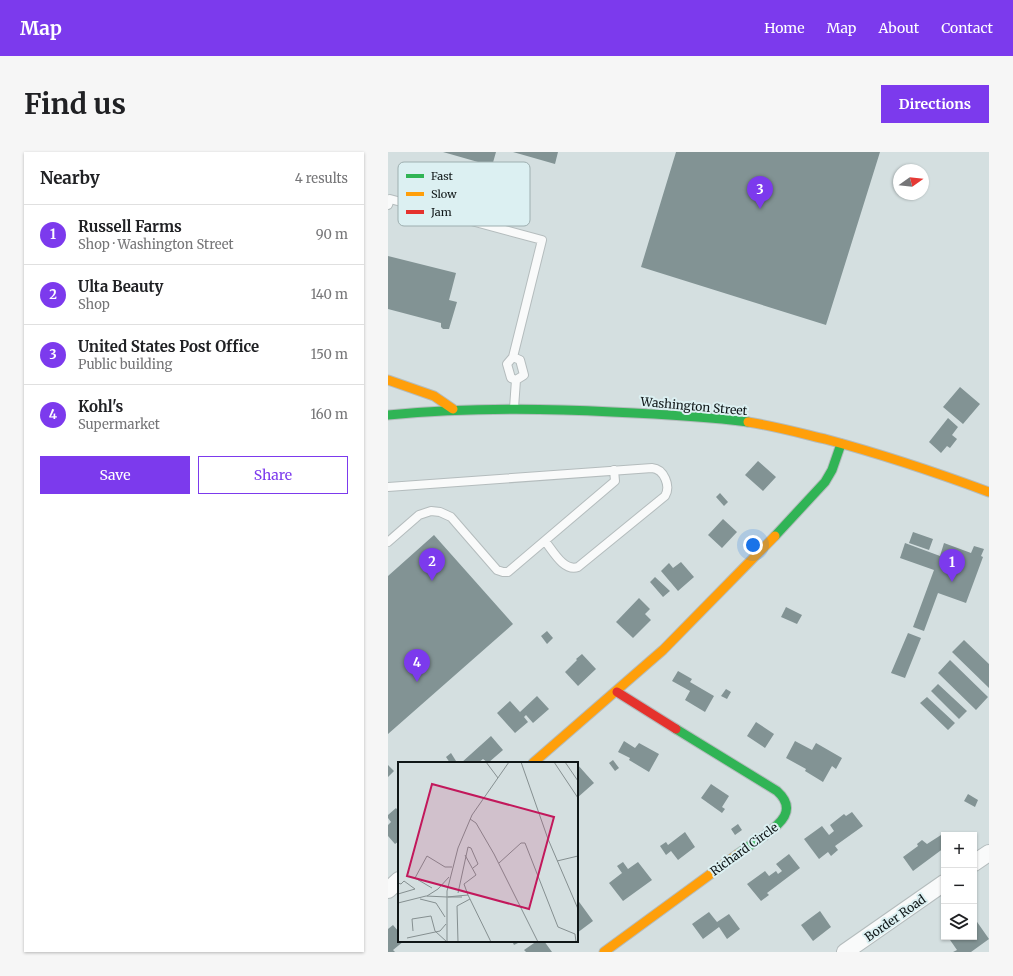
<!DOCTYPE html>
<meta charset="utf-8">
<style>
:root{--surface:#fff;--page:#f6f6f6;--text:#202124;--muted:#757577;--line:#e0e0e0;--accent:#7c3aed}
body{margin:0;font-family:Merriweather,serif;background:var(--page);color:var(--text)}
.controls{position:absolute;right:12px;bottom:12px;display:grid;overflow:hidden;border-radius:0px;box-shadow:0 1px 3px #0004}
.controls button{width:36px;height:36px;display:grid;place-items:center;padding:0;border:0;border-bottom:1px solid var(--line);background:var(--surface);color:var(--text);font:20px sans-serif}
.compass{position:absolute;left:505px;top:12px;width:36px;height:36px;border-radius:50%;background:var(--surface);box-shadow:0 1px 3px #0004;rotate:75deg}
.you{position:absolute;left:365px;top:393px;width:14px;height:14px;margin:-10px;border:3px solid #fff;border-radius:50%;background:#1a73e8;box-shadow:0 0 0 6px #1a73e833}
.badge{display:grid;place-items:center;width:26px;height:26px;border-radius:50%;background:var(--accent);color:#fff;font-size:13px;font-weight:700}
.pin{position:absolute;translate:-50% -33px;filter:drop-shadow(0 1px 2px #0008)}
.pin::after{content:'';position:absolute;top:21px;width:14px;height:12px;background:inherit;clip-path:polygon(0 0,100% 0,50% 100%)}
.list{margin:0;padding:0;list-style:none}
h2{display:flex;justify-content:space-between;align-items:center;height:52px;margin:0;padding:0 16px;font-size:17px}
h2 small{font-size:13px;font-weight:400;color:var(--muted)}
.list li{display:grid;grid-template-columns:26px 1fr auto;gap:12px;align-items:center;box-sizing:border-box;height:60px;padding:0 16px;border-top:1px solid var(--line)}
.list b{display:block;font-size:15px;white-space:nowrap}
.list p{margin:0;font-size:13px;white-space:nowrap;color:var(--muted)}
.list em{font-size:13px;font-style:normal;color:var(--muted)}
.actions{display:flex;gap:8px;padding:12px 16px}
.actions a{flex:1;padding:9px 0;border:1px solid var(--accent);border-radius:0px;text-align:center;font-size:14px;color:var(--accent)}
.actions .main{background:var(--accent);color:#fff}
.icon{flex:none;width:22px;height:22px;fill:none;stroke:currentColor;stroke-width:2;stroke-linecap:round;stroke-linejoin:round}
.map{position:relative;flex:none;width:601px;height:800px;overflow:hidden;border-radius:0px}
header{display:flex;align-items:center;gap:24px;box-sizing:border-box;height:56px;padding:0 20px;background:var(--accent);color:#fff}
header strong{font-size:19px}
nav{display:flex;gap:22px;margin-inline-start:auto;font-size:14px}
.intro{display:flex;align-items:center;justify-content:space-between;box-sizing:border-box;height:96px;padding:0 24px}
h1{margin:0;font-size:28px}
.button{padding:10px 18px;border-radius:0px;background:var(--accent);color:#fff;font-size:14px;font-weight:700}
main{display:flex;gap:24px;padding:0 24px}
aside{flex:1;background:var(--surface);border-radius:0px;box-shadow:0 1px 3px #0004}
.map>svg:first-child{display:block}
</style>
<header>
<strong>Map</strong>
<nav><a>Home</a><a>Map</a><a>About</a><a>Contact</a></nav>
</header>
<div class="intro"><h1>Find us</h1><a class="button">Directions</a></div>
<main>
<aside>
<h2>Nearby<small>4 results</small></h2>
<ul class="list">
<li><span class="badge">1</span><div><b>Russell Farms</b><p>Shop · Washington Street</p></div><em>90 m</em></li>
<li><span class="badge">2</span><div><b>Ulta Beauty</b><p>Shop</p></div><em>140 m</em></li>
<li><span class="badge">3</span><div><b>United States Post Office</b><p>Public building</p></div><em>150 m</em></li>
<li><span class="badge">4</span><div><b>Kohl's</b><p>Supermarket</p></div><em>160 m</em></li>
</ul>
<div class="actions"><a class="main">Save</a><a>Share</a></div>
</aside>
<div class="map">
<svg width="601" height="800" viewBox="0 0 601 800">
<rect width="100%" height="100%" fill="#d4dfe0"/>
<path fill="#829394" d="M 55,0 L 108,0 L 104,14 Z
M 125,0 L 170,0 L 167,12 Z
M 288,0 L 492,0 L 438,173 L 253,115 Z
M 0,104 L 68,121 L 61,148 L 69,150 L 61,177 L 55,177 L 53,175 L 53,171 L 0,157 Z
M 572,235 L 592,252 L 575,272 L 555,255 Z
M 560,266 L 570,275 L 564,283 L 569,287 L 562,296 L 559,294 L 553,301 L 541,290 Z
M 370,309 L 388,325 L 375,339 L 357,323 Z
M 332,341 L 340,350 L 336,354 L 328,345 Z
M 335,367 L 349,380 L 334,396 L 320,383 Z
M 525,380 L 545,387 L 541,398 L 521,391 Z
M 46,383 L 125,472 L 0,582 L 0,424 Z
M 517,391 L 552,404 L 556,391 L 583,401 L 586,394 L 596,397 L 593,404 L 595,405 L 578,451 L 550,441 L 536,479 L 525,475 L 546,418 L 512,406 Z
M 293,410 L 306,425 L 290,439 L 273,419 L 281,411 L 285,416 Z
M 267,425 L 282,439 L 275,445 L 262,430 Z
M 251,446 L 262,457 L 257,462 L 263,468 L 245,486 L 228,470 Z
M 398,455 L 414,463 L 409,472 L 393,465 Z
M 159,479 L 165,486 L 159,492 L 153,484 Z
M 520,481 L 533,486 L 517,526 L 503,521 Z
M 576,488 L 601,512 L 601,536 L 564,500 Z
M 194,502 L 208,517 L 190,534 L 177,520 L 189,508 L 188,507 Z
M 562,508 L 600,545 L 588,558 L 550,521 Z
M 290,519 L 304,527 L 302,530 L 326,544 L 317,560 L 297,548 L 302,539 L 284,529 Z
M 550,532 L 579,559 L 571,567 L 543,539 Z
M 338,537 L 343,540 L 339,547 L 333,544 Z
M 149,544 L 161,557 L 145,571 L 138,563 L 136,565 L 140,570 L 127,581 L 109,561 L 122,549 L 132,560 Z
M 539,545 L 567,571 L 560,578 L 532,551 Z
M 368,570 L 386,582 L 377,596 L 359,584 Z
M 103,584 L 115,598 L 100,611 L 95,607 L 90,611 L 73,611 Z
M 236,589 L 247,596 L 251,591 L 271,602 L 261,620 L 241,608 L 242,606 L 230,600 Z
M 407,589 L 424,598 L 428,591 L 454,606 L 448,617 L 444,614 L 435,630 L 417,619 L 418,617 L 398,606 Z
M 63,601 L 68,609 L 66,611 L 62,611 L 58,605 Z
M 225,608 L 231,616 L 227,619 L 221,611 Z
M 189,612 L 206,631 L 189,646 Z
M 0,613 L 6,619 L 0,625 Z
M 323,632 L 341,644 L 334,655 L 337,657 L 334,661 L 313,646 Z
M 580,642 L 590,648 L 587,655 L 576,649 Z
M 8,656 L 11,660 L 11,689 L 7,692 L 0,684 L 0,673 L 3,670 L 0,666 L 0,663 Z
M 464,660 L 475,674 L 447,694 L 450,698 L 443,704 L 440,700 L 431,707 L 416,687 L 434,674 L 441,683 L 446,679 L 442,673 L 456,662 L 458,664 Z
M 350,672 L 354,678 L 347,683 L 343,677 Z
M 297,680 L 307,695 L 290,708 L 283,699 L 278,703 L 272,694 L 278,690 L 280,693 Z
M 553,683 L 556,686 L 556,696 L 525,719 L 515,705 L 530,694 L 529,692 L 534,688 L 539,692 Z
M 401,702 L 412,716 L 379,741 L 381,743 L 373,749 L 359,732 L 377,719 L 381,724 L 388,719 L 390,722 L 394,719 L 388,712 Z
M 235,710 L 240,717 L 250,710 L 264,728 L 235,749 L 221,731 L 234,721 L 229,714 Z
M 189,747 L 205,769 L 189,781 Z
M 432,759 L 443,775 L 425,789 L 413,773 Z
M 321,760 L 329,770 L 341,762 L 352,777 L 339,787 L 331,775 L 315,787 L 304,772 Z
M 587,767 L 601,787 L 583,800 L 565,800 L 569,798 L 560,785 L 586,785 L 586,768 Z
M 5,773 L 11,780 L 11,789 L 16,789 L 5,798 L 7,800 L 0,800 L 0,777 Z
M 124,789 L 134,789 L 126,793 Z
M 149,789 L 156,789 L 164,800 L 138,800 L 136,798 Z"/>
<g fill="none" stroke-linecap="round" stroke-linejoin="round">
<g stroke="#b4bcbd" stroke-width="10">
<path id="lane" d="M 0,53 L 2,47 L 154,88 L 125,205 L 119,212 L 123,226 L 128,228
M 125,205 L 132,208 L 136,223 L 128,228
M 126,256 L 128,228
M 0,335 L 264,316 C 276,317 283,334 277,344 L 190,415 C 176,420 165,399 157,389
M 0,390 L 31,363 L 43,359 L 52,360 L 63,365 L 109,418 L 115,420 L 120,420 L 227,329 L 226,318"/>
</g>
<g stroke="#b4bcbd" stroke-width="18">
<path id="street" d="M 586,711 L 601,701
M 0,738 L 11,728
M 457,800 L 556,731"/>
</g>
<g stroke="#b4bcbd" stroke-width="11">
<path id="fast" d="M 0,263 C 75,256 149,256 224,260 C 269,262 314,264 360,270
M 387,384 L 437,330 L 444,318 L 453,292
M 288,577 L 389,639 C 410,658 392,672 376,684 C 367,690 358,696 350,702"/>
</g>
<g stroke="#b4bcbd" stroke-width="11">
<path id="slow" d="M 0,228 L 46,244 L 65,257
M 360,270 C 386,274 412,281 437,287 C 493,302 547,320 601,340
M 145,611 L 275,498 L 387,384
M 216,800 L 350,702"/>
</g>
<g stroke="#b4bcbd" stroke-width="11">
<path id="jam" d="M 229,540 L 288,577"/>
</g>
<use href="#lane" stroke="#f9fafa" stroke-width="8"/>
<use href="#street" stroke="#f9fafa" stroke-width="16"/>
<use href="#fast" stroke="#30b455" stroke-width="9"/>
<use href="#slow" stroke="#ff9f0a" stroke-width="9"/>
<use href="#jam" stroke="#e5322d" stroke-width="9"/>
</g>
<g text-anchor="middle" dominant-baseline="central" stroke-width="4" stroke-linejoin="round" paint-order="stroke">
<g font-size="12" fill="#0f1617" stroke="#dcf0f2">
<text transform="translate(306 254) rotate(5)">Washington Street</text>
<text transform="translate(356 697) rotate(-36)">Richard Circle</text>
<text transform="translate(507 766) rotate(-35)">Border Road</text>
</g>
</g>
<g transform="translate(10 610)">
<rect width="180" height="180" fill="#d4dfe0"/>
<path fill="none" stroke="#858f90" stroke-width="1" d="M 88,0 L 100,16M 123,0 L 150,77 L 180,147M 156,0 L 180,36M 167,0 L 180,19M 72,57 L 78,61 L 96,92 L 140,180M 67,93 L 78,113 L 66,122 L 70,133M 159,99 L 180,94M 101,101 L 123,81 L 127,81 L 160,165 L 177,172 L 178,180M 0,121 L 3,122 L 6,119 L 17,127 L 0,132M 34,126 L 17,116 L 29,94 L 47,105 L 54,105M 60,131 L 70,85 L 73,86 L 80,102 L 75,106M 29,134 L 40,127 L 51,115M 49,135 L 70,133 L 93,180M 50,135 L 64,135M 22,137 L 38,141 L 47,155M 0,141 L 28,134 L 49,135M 15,169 L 14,157 L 33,154 L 37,169 L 49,180M 9,176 L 42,169 L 48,162M 49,180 L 49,129 L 60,86 L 74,53 L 111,0M 60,180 L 59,144 L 72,137"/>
<path fill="#c2185b" fill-opacity="0.15" stroke="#c2185b" stroke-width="2" d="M 34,22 L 156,55 L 131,147 L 9,114 Z"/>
<rect width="180" height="180" fill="none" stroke="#0f1617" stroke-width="2"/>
</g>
<rect x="10" y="10" width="132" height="64" rx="6" fill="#dcf0f2" stroke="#9eafb0" stroke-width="1"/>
<rect x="18" y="22" width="18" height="4" fill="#30b455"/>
<rect x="18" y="40" width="18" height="4" fill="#ff9f0a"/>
<rect x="18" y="58" width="18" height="4" fill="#e5322d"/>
<g font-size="11" fill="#0f1617">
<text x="43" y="28">Fast</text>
<text x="43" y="46">Slow</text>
<text x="43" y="64">Jam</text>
</g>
</svg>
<div class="controls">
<button>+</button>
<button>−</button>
<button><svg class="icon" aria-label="layers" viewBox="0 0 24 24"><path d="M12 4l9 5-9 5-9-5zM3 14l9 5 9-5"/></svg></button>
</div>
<svg class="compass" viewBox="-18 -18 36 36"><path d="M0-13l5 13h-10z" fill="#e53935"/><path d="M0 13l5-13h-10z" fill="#757577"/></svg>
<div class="you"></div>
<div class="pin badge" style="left:564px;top:430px">1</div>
<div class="pin badge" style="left:44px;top:429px">2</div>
<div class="pin badge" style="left:372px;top:57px">3</div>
<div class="pin badge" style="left:29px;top:530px">4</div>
</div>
</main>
